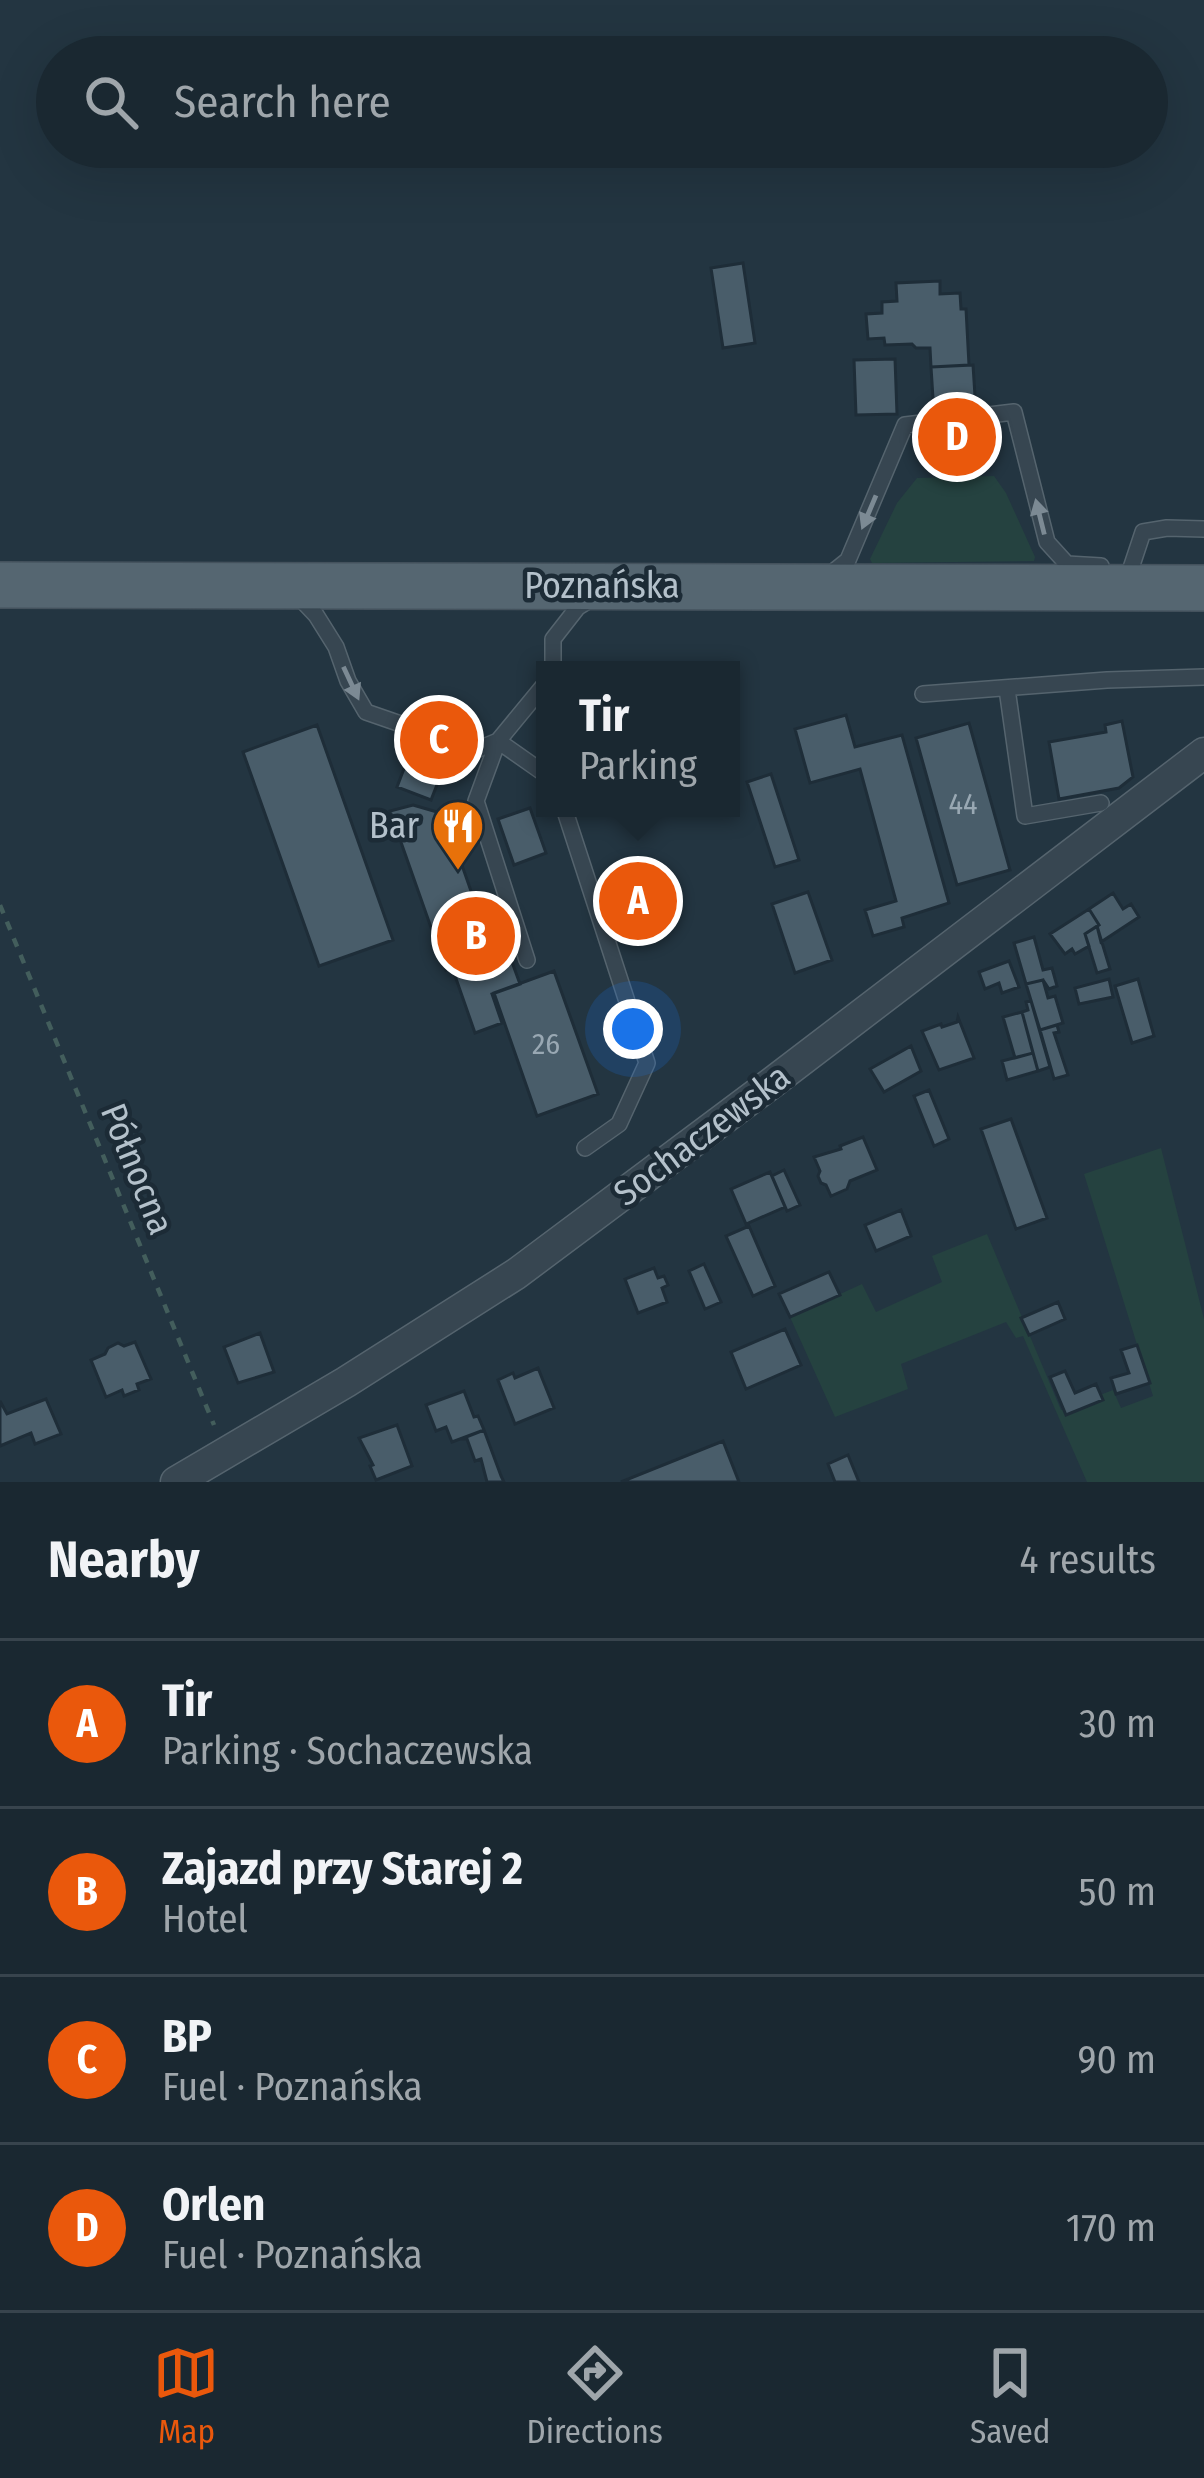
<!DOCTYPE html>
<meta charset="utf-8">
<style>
:root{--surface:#1a2831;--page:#233039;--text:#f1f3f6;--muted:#9fa6ab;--line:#38444d;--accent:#ea580c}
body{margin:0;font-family:"Fira Sans Condensed",sans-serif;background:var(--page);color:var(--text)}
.you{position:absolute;left:633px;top:1029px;width:42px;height:42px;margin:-30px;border:9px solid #fff;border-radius:50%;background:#1a73e8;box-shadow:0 0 0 18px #1a73e833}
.badge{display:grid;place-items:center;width:78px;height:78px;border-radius:50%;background:var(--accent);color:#fff;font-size:39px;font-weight:700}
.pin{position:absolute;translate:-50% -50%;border:6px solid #fff;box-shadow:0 3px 12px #0006}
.popup{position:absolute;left:536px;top:661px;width:204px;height:156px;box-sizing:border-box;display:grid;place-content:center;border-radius:0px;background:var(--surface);filter:drop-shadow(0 3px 9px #0005);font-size:39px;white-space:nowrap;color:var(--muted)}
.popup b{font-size:45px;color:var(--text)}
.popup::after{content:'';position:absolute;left:50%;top:100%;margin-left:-24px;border:24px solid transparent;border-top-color:var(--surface)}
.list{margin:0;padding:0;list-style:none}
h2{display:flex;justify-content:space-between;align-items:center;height:156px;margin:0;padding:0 48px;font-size:51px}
h2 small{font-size:39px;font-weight:400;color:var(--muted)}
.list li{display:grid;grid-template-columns:78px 1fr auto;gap:36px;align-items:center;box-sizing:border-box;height:168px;padding:0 48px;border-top:3px solid var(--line)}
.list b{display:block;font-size:45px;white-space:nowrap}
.list p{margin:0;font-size:39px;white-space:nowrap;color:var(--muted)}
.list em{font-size:39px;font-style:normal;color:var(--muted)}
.icon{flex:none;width:66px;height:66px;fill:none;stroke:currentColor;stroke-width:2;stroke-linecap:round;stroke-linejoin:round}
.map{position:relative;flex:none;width:1204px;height:1482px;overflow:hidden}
.search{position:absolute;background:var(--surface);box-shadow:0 12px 48px #0002;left:36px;right:36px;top:36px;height:132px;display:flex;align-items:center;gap:30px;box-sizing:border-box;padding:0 42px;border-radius:66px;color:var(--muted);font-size:45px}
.sheet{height:828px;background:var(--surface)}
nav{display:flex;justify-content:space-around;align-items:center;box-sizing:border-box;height:168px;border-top:3px solid var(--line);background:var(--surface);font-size:33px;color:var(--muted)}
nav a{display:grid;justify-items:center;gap:6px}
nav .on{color:var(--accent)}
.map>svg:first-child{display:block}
</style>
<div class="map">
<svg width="1204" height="1482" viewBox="0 0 1204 1482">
<rect width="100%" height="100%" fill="#233541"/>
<path fill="#254240" d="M 994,476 L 1006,493 L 1035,557 L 1034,561 L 872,563 L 870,559 L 897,503 L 917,478 Z
M 1161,1148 L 1204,1319 L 1204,1482 L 1087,1482 L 1023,1336 L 1016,1338 L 1006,1322 L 901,1364 L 908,1389 L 835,1417 L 790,1317 L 862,1284 L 876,1312 L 942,1282 L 932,1256 L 987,1234 L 1061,1410 L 1113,1390 L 1121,1408 L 1153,1396 L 1084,1174 Z"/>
<path fill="#495d6a" stroke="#1e2d38" stroke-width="3" d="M 695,48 L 697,57 L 678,57 L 677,50 Z
M 743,263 L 755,343 L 723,348 L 711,268 Z
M 940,281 L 940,294 L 960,293 L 961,309 L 966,309 L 969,365 L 931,367 L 930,348 L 916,348 L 912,344 L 885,345 L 884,338 L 868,339 L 866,314 L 882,313 L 882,302 L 897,301 L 896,283 Z
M 895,359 L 897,414 L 856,415 L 854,360 Z
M 973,365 L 979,458 L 937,461 L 931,367 Z
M 431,698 L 466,711 L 431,800 L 397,787 Z
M 846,715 L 855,747 L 902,735 L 949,903 L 902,918 L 904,927 L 873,936 L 865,910 L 896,901 L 860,769 L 810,783 L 795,729 Z
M 1122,721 L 1133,777 L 1119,788 L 1059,799 L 1049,742 L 1106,732 L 1105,725 Z
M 969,723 L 1010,870 L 957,885 L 916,738 Z
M 317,725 L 393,940 L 319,966 L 243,752 Z
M 771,774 L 799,860 L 775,867 L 747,782 Z
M 413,805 L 444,814 L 492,951 L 503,948 L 508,951 L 520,984 L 492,994 L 502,1023 L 475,1033 L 452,967 L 446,970 L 390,811 Z
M 530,808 L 546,853 L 514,865 L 498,819 Z
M 808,892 L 832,960 L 795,973 L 772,904 Z
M 1113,893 L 1123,909 L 1131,904 L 1139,917 L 1101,942 L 1097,926 L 1099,925 L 1089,909 Z
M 1089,909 L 1099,925 L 1085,934 L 1089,946 L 1075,954 L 1072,949 L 1065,954 L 1050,934 Z
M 1097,926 L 1110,969 L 1097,973 L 1085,934 Z
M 1034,937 L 1043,970 L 1052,968 L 1057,986 L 1049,989 L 1043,980 L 1026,984 L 1014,943 Z
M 1009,961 L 1019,987 L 1002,993 L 999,983 L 985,989 L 979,972 Z
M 554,971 L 598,1094 L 537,1116 L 494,993 Z
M 1109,979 L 1113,997 L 1079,1004 L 1075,988 Z
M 1138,979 L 1154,1036 L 1132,1043 L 1115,986 Z
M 1043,980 L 1048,998 L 1055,996 L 1063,1023 L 1040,1030 L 1026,984 Z
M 1031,1001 L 1050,1067 L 1038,1071 L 1022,1012 L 1028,1010 L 1026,1002 Z
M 1022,1012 L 1033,1053 L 1015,1058 L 1003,1017 Z
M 958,1017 L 974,1058 L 939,1070 L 922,1031 L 941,1024 L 942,1027 L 957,1022 Z
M 1057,1025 L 1059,1032 L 1054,1033 L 1068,1075 L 1054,1079 L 1040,1030 Z
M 911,1046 L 921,1071 L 884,1092 L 870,1069 Z
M 1033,1053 L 1038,1071 L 1007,1080 L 1002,1061 Z
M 929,1090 L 949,1139 L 934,1146 L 914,1096 Z
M 1011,1119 L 1047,1218 L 1016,1229 L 981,1129 Z
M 863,1137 L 877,1170 L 850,1181 L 847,1189 L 831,1196 L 826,1185 L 821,1183 L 818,1176 L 820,1171 L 814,1157 L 841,1149 L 840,1146 Z
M 784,1170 L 800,1205 L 787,1211 L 772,1176 Z
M 770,1172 L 785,1207 L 746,1224 L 731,1189 Z
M 901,1210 L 911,1236 L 876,1251 L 865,1225 Z
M 749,1226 L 775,1286 L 753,1296 L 726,1236 Z
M 704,1264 L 721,1302 L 705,1309 L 689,1271 Z
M 654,1268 L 658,1278 L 664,1276 L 668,1285 L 662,1288 L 667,1302 L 638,1313 L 625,1279 Z
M 829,1272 L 840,1295 L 790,1317 L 779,1294 Z
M 1058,1302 L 1065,1319 L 1029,1335 L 1021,1318 Z
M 785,1329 L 801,1365 L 746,1389 L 731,1352 Z
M 260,1333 L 274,1372 L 238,1383 L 224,1347 Z
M 135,1342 L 151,1379 L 137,1384 L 139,1390 L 124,1396 L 122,1390 L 106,1397 L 91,1360 L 105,1354 L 108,1348 L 118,1343 L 124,1346 Z
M 1137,1345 L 1150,1383 L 1116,1394 L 1111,1378 L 1129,1373 L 1121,1350 Z
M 538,1368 L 554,1408 L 515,1424 L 498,1380 L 513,1373 L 515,1378 Z
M 1065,1371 L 1075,1393 L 1096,1384 L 1103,1400 L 1066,1415 L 1050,1377 Z
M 464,1391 L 474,1417 L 478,1416 L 484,1430 L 452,1442 L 446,1427 L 436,1431 L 426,1405 Z
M 46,1399 L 61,1434 L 35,1444 L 31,1433 L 0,1446 L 0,1401 L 7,1414 Z
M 397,1425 L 412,1466 L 376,1480 L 370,1466 L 373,1465 L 359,1438 Z
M 484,1430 L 501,1476 L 504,1482 L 487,1482 L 481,1459 L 475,1461 L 467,1439 L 461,1439 Z
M 723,1441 L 739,1482 L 621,1482 Z
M 848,1455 L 859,1482 L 835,1482 L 828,1464 Z"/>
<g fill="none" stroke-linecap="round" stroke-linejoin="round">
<g stroke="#55646e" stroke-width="18">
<path id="lane" d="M 828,576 L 848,560 L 905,425 L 1014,412 L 1047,542 L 1067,564 L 1101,566
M 1129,586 L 1131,568 L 1143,532 L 1167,528 L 1204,529
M 299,597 L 316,615 L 336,647 L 348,681 L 366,712 L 476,750 L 498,741 L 545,684
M 553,670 L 553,639 L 578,607 L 591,599
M 1007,689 L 1025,816 L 1101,803
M 923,694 L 1107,680 L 1204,677
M 564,808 L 647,1063 L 619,1124 L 585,1148
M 527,960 L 476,801 L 498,741 L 545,774"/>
</g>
<g stroke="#55646e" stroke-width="33">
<path id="street" d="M 176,1482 L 346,1382 L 516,1274 L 773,1082 L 1204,753"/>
</g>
<g stroke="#44525d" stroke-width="48">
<path id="primary" d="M 0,585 L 1204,588"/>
</g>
<path stroke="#435e5c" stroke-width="4.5" stroke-dasharray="9 9" stroke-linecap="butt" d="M 0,905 L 214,1425"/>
<use href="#lane" stroke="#374651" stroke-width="15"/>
<use href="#street" stroke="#374651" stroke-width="30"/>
<use href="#primary" stroke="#556671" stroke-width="45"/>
</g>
<defs><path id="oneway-solid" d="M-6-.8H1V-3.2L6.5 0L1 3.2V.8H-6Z" transform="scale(3)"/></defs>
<g fill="#7c8a94">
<use href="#oneway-solid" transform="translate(869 512) rotate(113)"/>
<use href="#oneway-solid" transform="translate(1040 517) rotate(-104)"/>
<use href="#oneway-solid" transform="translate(351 683) rotate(65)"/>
</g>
<defs>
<g id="restaurant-pin" transform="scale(2.7)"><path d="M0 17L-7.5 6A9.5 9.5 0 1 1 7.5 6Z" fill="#e8710a" stroke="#1c2b36"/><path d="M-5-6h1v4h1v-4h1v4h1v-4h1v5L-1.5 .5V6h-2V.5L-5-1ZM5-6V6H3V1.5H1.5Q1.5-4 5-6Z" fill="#fff"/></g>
</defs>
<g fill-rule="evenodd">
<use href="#restaurant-pin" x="458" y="826"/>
</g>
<g text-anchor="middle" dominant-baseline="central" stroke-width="9" stroke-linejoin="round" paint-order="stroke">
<g font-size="30" fill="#99a8b3">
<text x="963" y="804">44</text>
<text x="546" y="1044">26</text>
</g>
<g font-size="36" fill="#b4c1cb" stroke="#1c2b36">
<text x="602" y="586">Poznańska</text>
<text transform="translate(702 1135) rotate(-37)">Sochaczewska</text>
<text transform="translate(137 1169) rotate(68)">Północna</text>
</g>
<g font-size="36" fill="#b4c1cb" stroke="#1c2b36" text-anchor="end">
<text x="419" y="826">Bar</text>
</g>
</g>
</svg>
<div class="you"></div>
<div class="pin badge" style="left:638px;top:901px">A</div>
<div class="popup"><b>Tir</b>Parking</div>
<div class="pin badge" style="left:476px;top:936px">B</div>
<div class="pin badge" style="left:439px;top:740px">C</div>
<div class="pin badge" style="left:957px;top:437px">D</div>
<div class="search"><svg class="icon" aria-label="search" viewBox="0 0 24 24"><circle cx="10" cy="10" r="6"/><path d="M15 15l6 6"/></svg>Search here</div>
</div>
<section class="sheet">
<h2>Nearby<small>4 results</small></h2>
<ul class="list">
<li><span class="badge">A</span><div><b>Tir</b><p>Parking · Sochaczewska</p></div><em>30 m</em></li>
<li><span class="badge">B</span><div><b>Zajazd przy Starej 2</b><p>Hotel</p></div><em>50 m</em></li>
<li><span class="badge">C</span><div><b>BP</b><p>Fuel · Poznańska</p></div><em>90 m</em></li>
<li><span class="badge">D</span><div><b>Orlen</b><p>Fuel · Poznańska</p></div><em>170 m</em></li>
</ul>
</section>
<nav>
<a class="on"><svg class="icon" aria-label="map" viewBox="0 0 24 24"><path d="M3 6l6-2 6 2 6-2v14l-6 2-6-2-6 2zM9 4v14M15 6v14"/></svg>Map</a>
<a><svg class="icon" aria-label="directions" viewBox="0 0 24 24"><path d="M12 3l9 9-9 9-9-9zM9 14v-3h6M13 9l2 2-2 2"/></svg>Directions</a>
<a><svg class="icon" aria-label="saved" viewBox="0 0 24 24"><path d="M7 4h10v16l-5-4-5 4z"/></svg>Saved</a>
</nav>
